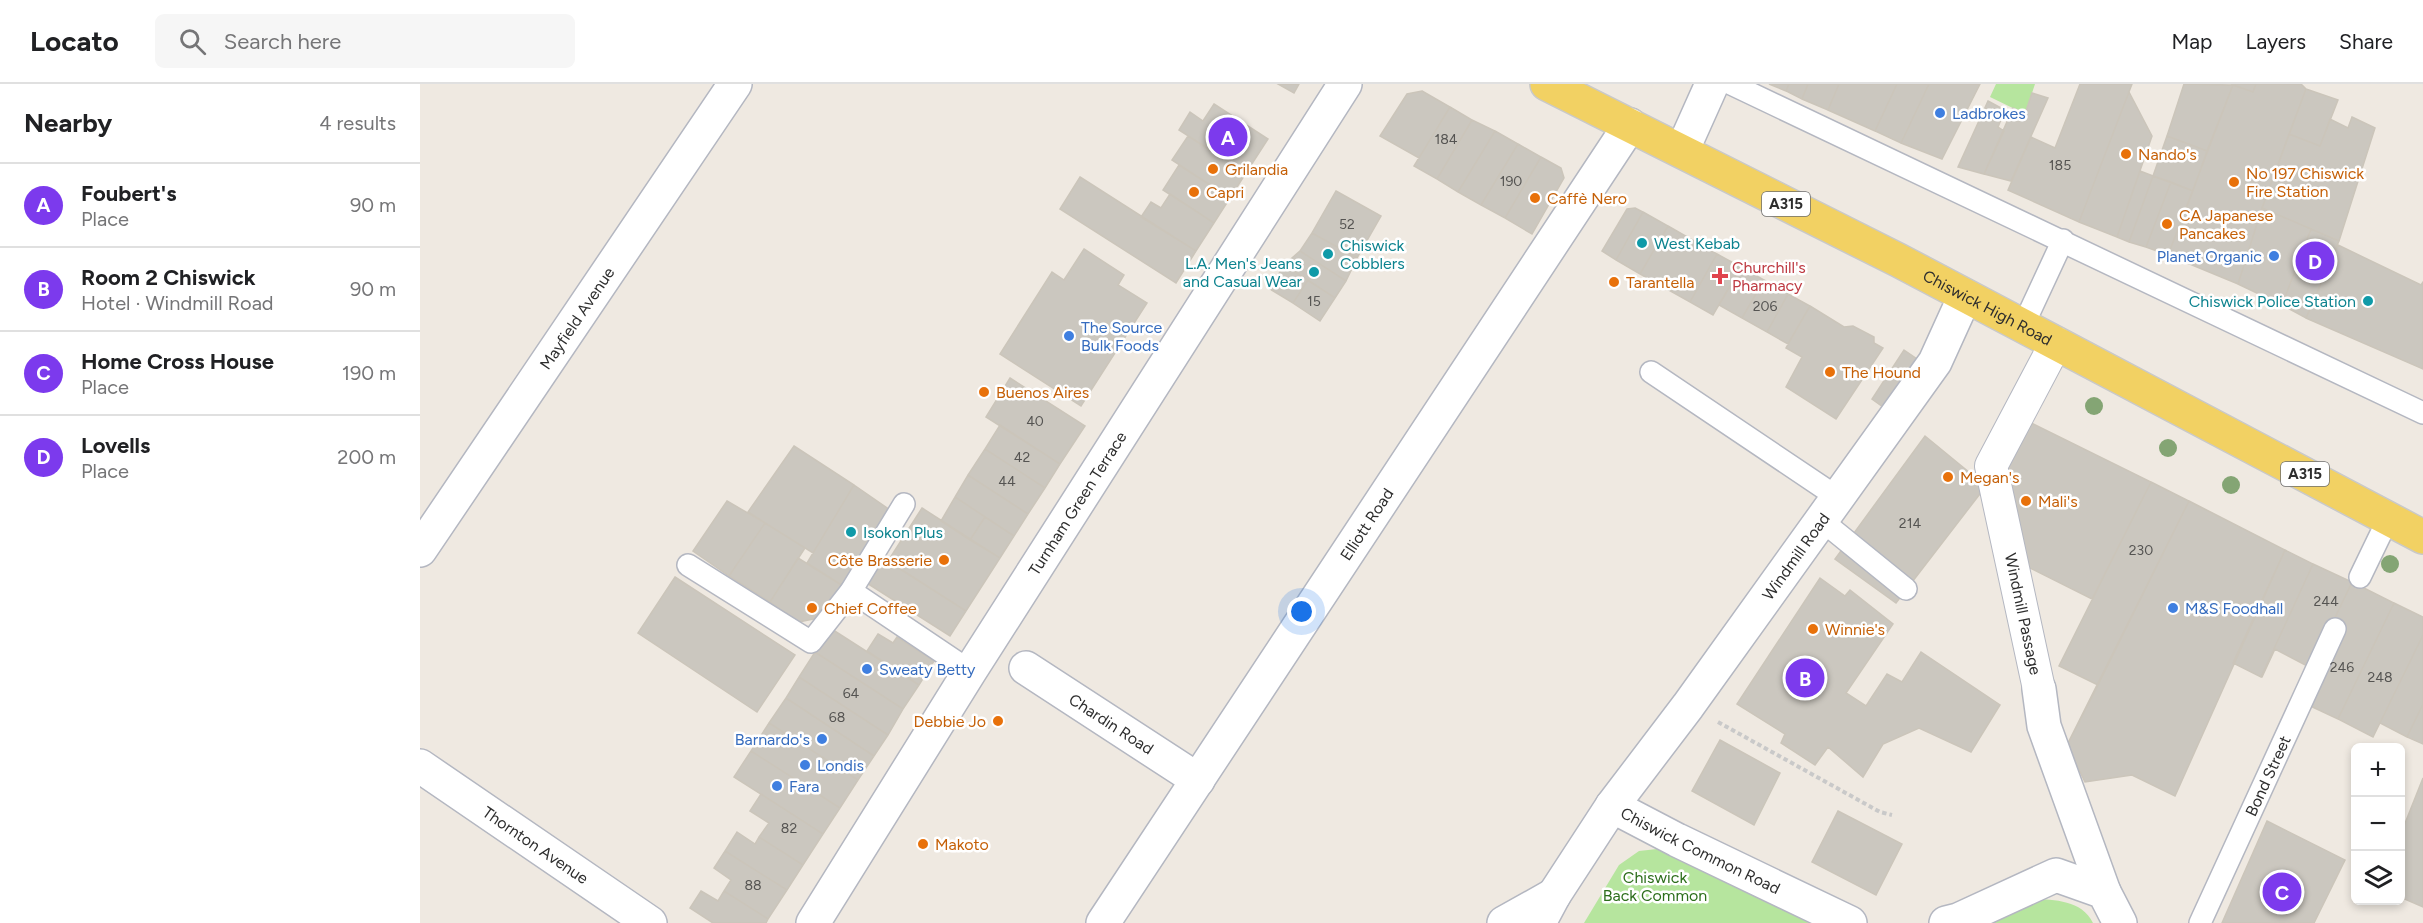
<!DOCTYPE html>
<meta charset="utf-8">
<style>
:root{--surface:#fff;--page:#f6f6f6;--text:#202124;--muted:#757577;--line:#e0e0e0;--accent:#7c3aed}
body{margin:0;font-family:Figtree,sans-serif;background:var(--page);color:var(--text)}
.controls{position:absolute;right:18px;bottom:18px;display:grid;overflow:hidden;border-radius:9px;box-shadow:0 3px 9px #0003}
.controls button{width:54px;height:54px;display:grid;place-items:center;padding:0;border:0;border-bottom:2px solid var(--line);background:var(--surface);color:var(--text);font:30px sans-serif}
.you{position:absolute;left:882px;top:528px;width:21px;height:21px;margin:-15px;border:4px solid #fff;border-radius:50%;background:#1a73e8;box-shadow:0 0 0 9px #1a73e833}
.badge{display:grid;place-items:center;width:39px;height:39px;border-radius:50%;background:var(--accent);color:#fff;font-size:20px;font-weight:700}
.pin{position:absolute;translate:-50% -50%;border:3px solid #fff;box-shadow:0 2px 6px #0006}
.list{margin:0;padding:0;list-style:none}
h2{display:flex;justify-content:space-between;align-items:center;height:78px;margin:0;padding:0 24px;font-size:26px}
h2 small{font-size:20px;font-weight:400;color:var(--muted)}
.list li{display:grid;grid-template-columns:39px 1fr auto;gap:18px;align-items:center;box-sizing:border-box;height:84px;padding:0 24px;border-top:2px solid var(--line)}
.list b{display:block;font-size:22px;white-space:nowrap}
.list p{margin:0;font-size:20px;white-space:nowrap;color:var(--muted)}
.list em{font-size:20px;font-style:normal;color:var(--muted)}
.icon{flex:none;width:33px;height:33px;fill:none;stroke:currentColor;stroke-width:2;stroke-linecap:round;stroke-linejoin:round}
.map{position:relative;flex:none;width:2003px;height:839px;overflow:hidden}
header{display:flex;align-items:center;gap:36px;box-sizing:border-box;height:84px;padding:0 30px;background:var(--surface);border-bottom:2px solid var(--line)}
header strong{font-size:28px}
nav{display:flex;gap:33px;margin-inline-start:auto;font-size:21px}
.search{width:420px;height:54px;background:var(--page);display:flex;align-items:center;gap:15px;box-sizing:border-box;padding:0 21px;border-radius:9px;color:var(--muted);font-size:22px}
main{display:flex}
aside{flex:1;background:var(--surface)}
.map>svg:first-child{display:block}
</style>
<header>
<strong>Locato</strong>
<div class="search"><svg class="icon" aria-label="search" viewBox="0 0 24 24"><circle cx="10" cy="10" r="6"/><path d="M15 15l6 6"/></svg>Search here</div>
<nav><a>Map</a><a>Layers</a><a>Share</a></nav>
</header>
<main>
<aside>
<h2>Nearby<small>4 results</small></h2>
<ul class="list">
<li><span class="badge">A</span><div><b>Foubert's</b><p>Place</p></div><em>90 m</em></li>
<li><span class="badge">B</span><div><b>Room 2 Chiswick</b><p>Hotel · Windmill Road</p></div><em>90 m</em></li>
<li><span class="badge">C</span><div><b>Home Cross House</b><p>Place</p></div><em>190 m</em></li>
<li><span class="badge">D</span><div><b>Lovells</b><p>Place</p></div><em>200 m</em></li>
</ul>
</aside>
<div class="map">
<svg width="2003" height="839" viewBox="0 0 2003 839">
<rect width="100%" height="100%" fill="#efe9e1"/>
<path fill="#b6e59e" d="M 1576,0 L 1615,0 L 1605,30 L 1570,13 Z
M 1246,764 L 1389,839 L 1164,839 L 1199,781 L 1219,767 Z
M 1609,815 C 1633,816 1661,815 1673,839 L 1557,839 Z"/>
<path fill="#cbc7bf" stroke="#cbc5ba" stroke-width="1.5" d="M 858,0 L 879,0 L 874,9 Z
M 1349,0 L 1369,0 L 1366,7 Z
M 1369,0 L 1388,0 L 1382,15 L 1366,7 Z
M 1388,0 L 1419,0 L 1408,26 L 1382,15 Z
M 1419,0 L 1477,0 L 1455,47 L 1408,26 Z
M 1477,0 L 1509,0 L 1481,59 L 1455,47 Z
M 1509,0 L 1560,0 L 1522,75 L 1481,59 Z
M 1660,0 L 1712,0 L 1659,138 L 1588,106 L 1611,53 L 1635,64 Z
M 1764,0 L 1813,1 L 1787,67 L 1747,52 Z
M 1811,0 L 1836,0 L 1833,8 Z
M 1836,0 L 1881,0 L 1886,5 L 1842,124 L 1818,200 L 1748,171 L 1813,1 L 1833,8 Z
M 1886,5 L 1918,16 L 1900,62 L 1869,50 Z
M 1002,7 L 1030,23 L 999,74 L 960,52 L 987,10 Z
M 1709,8 L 1732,52 L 1697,153 L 1659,138 Z
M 1612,9 L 1628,14 L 1591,97 L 1564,90 L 1593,24 L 1605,30 Z
M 1568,17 L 1585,26 L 1578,43 L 1584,47 L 1564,90 L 1538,83 Z
M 794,20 L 848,55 L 826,89 L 759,46 L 770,28 L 783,37 Z
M 1030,23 L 1052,36 L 1017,95 L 994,82 Z
M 1932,33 L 1955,44 L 1919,157 L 1842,124 L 1869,50 L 1900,62 L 1910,35 L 1928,44 Z
M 1052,36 L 1075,47 L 1038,108 L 1017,95 Z
M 1075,47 L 1098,60 L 1061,121 L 1038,108 Z
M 768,52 L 826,89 L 810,114 L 752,76 Z
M 1747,52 L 1787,67 L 1773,107 L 1733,92 Z
M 1098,60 L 1121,73 L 1085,134 L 1061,121 Z
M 1121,73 L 1141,84 L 1144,94 L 1112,150 L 1085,134 Z
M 759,81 L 810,114 L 794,139 L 743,106 Z
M 1720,87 L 1733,92 L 1709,158 L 1697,153 Z
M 1733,92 L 1751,98 L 1726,163 L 1709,158 Z
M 660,93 L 776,167 L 756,199 L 640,125 Z
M 1751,98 L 1773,107 L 1748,171 L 1726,163 Z
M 916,107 L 961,132 L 937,174 L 892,149 Z
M 750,110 L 794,139 L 776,167 L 721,133 L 731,118 L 741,124 Z
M 1215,124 L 1223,128 L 1196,176 L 1182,167 L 1207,125 Z
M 1842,124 L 1891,145 L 1862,221 L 1818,200 Z
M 1223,128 L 1248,142 L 1220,190 L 1196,176 Z
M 1248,142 L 1297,170 L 1270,218 L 1220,190 Z
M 1891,145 L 1919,157 L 1886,234 L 1862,221 Z
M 892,149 L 937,174 L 926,197 L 880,167 Z
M 1918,161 L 2001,201 L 2003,198 L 2003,285 L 1886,234 Z
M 664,165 L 704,191 L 698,201 L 727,219 L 661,322 L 580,270 L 632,188 L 644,196 Z
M 880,167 L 926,197 L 915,214 L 864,181 Z
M 1297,170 L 1321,183 L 1293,231 L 1270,218 Z
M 864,181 L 888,196 L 873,219 L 850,205 Z
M 1321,183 L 1344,196 L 1322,234 L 1299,221 Z
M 888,196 L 915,214 L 900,237 L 873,219 Z
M 1344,196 L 1368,210 L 1347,248 L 1322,234 Z
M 1368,210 L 1390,222 L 1368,260 L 1347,248 Z
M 1390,222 L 1424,243 L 1433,242 L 1454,253 L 1454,259 L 1463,264 L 1416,335 L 1366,303 L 1382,273 L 1366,264 Z
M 1484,266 L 1497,275 L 1463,323 L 1452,315 Z
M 590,294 L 665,342 L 640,380 L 566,333 Z
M 1605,336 L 1731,398 L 1672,515 L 1600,479 L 1579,384 Z
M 580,341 L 640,380 L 625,404 L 565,365 Z
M 1505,352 L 1566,402 L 1476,519 L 1415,475 Z
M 374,362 L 434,401 L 393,469 L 328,428 Z
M 565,365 L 625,404 L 608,430 L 548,391 Z
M 548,391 L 608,430 L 594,452 L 535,413 Z
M 1731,398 L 1769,417 L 1678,601 L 1639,582 Z
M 1731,398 L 1865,466 L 1755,712 L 1712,691 L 1665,698 L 1647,661 L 1678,601 L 1639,582 Z
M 434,401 L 470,426 L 423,502 L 387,479 Z
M 535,413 L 565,433 L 550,456 L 521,437 Z
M 307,417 L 345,439 L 309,492 L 273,467 Z
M 1769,417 L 1865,466 L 1755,712 L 1712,691 L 1665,698 L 1647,661 Z
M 502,424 L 580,474 L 546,527 L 468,477 Z
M 565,433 L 594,452 L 580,474 L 550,456 Z
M 345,439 L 385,464 L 350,518 L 309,492 Z
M 1865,466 L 1893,480 L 1841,593 L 1813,579 Z
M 458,471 L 546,527 L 530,552 L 442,496 Z
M 378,474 L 423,502 L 403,533 L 379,538 L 350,518 Z
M 1893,480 L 1932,498 L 1891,584 L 1855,565 L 1842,593 L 1841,593 Z
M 255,493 L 375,571 L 337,628 L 218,549 Z
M 1400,494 L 1425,512 L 1430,506 L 1473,540 L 1426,609 L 1446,622 L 1467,590 L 1482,598 L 1501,568 L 1580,621 L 1551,668 L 1499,644 L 1463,660 L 1443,693 L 1408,663 L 1395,681 L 1361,659 L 1365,650 L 1317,620 Z
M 1932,498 L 1974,519 L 1918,635 L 1884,619 L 1911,542 Z
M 1974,519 L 2003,533 L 2003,551 L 1953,653 L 1918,635 Z
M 410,544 L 499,601 L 483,625 L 395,568 Z
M 458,550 L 473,559 L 477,553 L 514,577 L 499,601 L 447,567 Z
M 2003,551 L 2003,620 L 1987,653 L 1960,639 Z
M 395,568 L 483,625 L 468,651 L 379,593 Z
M 379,593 L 468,651 L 454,672 L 366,614 Z
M 366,614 L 454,672 L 438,696 L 349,639 Z
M 2003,620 L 2003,660 L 1987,653 Z
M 349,639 L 438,696 L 420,724 L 331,667 Z
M 1300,656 L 1360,689 L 1334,741 L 1272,707 Z
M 331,667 L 420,724 L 403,750 L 314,693 Z
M 2003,694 L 2003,823 L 1980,813 L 1980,752 Z
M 341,710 L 403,750 L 383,781 L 339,753 L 349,739 L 330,727 Z
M 1418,727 L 1482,760 L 1456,811 L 1392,778 Z
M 1847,737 L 1925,776 L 1894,839 L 1802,839 Z
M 317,748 L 335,760 L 339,753 L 383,781 L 367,806 L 305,767 Z
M 305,767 L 367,806 L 348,835 L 304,807 L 311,796 L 294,784 Z
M 281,807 L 298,817 L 304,807 L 348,835 L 346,839 L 293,839 L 270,824 Z"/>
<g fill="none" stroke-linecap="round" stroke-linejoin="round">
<g stroke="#b4b7c1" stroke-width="24">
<g id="service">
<path d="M 1311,0 L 2003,329"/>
<path d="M 1603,242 L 1643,156"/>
<path d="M 1231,288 L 1417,413"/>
<path d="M 1401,436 L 1486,505"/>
<path d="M 268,481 L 391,558 L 431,507 L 484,420"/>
<path d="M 1940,493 L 1968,435"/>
<path d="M 431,507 L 550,587"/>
<path id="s1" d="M 1780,839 L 1915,545"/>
</g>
</g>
<g stroke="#b4b7c1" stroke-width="34">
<path id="pedestrian" d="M 1619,605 L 1571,382 L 1636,259"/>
</g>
<g stroke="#b4b7c1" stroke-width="36">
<g id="minor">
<path d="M 1262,67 L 1292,0"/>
<path id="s2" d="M 0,466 L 315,0"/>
<path id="s3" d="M 606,584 L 778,696"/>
<path d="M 1619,605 L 1624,642 L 1684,808"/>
<path id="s4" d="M 0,682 L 230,839"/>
<path id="s5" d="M 1192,722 L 1257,756 L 1430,839"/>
<path id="s6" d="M 683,839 L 1210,41"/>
<path d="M 1084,839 L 1134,811"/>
<path id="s7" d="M 1119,839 L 1134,811 L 1192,722 L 1268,622 L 1515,278 L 1545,212"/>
<path d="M 1526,839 L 1538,836 L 1636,791 L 1684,808 L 1700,839"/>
</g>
</g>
<g stroke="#b4b7c1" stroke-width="36">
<g id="secondary">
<path id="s8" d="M 393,839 L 550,587 L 925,0"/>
</g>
</g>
<g stroke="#c9c9c9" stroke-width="36">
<g id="primary">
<path id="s9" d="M 1127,0 L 1478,176 L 2003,453"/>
</g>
</g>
<path stroke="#c9c9c9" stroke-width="4" stroke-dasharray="4.5 3" stroke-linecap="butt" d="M 1298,638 L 1460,728 L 1472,731"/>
<use href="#service" stroke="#fff" stroke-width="21"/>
<use href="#pedestrian" stroke="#fff" stroke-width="32"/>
<use href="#minor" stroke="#fff" stroke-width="33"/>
<use href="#secondary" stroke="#fff" stroke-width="33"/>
<use href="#primary" stroke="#f2d163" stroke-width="33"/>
</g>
<g fill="#84a574">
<circle cx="1674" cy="322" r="9"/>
<circle cx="1748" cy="364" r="9"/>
<circle cx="1811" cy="401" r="9"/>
<circle cx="1970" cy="480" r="9"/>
</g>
<g fill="#3f7fe0" stroke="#fff" stroke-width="2">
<circle cx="1520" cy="29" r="6"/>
<circle cx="1854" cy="172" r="6"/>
<circle cx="649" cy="252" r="6"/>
<circle cx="1753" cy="524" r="6"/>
<circle cx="447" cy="585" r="6"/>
<circle cx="402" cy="655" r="6"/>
<circle cx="385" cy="681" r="6"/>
<circle cx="357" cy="702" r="6"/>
</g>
<g fill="#e8710a" stroke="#fff" stroke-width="2">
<circle cx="1706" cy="70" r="6"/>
<circle cx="793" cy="85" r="6"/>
<circle cx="1814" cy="98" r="6"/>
<circle cx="774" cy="108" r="6"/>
<circle cx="1115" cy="114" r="6"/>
<circle cx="1747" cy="140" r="6"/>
<circle cx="1194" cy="198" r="6"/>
<circle cx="1410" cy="288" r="6"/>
<circle cx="564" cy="308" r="6"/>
<circle cx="1528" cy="393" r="6"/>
<circle cx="1606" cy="417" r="6"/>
<circle cx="524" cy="476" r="6"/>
<circle cx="392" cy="524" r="6"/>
<circle cx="1393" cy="545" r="6"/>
<circle cx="578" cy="637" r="6"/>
<circle cx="503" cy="760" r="6"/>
</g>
<g fill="#0f9aa8" stroke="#fff" stroke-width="2">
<circle cx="1222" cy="159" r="6"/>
<circle cx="908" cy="170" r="6"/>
<circle cx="894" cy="188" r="6"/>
<circle cx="1948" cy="217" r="6"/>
<circle cx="431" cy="448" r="6"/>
</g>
<path fill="#e0444e" stroke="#fff" stroke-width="2" d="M1297 183h6v6h6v6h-6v6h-6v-6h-6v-6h6z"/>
<g text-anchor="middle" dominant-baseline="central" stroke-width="5" stroke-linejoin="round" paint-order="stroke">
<g font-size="14" fill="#555452">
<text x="1026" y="55">184</text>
<text x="1640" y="81">185</text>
<text x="1091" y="97">190</text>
<text x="927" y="140">52</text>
<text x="894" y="217">15</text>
<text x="1345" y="222">206</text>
<text x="615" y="337">40</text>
<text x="602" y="373">42</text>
<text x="587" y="397">44</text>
<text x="1490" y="439">214</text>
<text x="1721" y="466">230</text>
<text x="1906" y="517">244</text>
<text x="1922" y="583">246</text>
<text x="1960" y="593">248</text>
<text x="431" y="609">64</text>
<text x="417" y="633">68</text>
<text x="369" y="744">82</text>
<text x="333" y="801">88</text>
</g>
<g fill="#fff" stroke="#6d6d6d" stroke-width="1.5">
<rect x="1342" y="108" width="48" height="24" rx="4.5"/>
<rect x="1861" y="378" width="48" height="24" rx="4.5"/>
</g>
<g font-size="15" font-weight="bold" fill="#2e2e2e">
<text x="1366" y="120">A315</text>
<text x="1885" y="390">A315</text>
</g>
<g font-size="16" fill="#366cbe" stroke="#fff" text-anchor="start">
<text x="1532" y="29">Ladbrokes</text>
<text x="1842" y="172" text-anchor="end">Planet Organic</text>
<text x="661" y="243">The Source<tspan x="661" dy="18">Bulk Foods</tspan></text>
<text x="1765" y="524">M&amp;S Foodhall</text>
<text x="459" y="585">Sweaty Betty</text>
<text x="390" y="655" text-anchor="end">Barnardo's</text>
<text x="397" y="681">Londis</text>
<text x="369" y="702">Fara</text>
</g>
<g font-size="16" fill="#c56008" stroke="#fff" text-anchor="start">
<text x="1718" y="70">Nando's</text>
<text x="805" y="85">Grilandia</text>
<text x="1826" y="89">No 197 Chiswick<tspan x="1826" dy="18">Fire Station</tspan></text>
<text x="786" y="108">Capri</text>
<text x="1127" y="114">Caffè Nero</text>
<text x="1759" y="131">CA Japanese<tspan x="1759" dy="18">Pancakes</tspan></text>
<text x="1206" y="198">Tarantella</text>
<text x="1422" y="288">The Hound</text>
<text x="576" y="308">Buenos Aires</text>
<text x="1540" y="393">Megan's</text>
<text x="1618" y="417">Mali's</text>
<text x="512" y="476" text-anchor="end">Côte Brasserie</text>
<text x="404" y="524">Chief Coffee</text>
<text x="1405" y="545">Winnie's</text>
<text x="566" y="637" text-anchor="end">Debbie Jo</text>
<text x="515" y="760">Makoto</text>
</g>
<g font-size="16" fill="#0d838f" stroke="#fff" text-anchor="start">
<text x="1234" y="159">West Kebab</text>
<text x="920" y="161">Chiswick<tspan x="920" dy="18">Cobblers</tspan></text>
<text x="882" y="179" text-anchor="end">L.A. Men's Jeans<tspan x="882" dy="18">and Casual Wear</tspan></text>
<text x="1936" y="217" text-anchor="end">Chiswick Police Station</text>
<text x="443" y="448">Isokon Plus</text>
</g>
<g font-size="16" fill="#be3a42" stroke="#fff" text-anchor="start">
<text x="1312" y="183">Churchill's<tspan x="1312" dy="18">Pharmacy</tspan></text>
</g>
<g font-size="16" fill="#2e2e2e" stroke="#fff">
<text stroke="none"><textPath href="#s9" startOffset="494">Chiswick High Road</textPath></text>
<text stroke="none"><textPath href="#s2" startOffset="280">Mayfield Avenue</textPath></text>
<text stroke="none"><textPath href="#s8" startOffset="496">Turnham Green Terrace</textPath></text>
<text stroke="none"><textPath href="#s6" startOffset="478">Elliott Road</textPath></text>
<text stroke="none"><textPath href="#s7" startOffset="448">Windmill Road</textPath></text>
<text transform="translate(1603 530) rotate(78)">Windmill Passage</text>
<text stroke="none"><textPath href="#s3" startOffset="102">Chardin Road</textPath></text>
<text stroke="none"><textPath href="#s1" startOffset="162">Bond Street</textPath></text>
<text stroke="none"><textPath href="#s4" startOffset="140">Thornton Avenue</textPath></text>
<text stroke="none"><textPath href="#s5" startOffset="99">Chiswick Common Road</textPath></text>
</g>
<g font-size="16" fill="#2c6e1b" stroke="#fff">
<text x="1235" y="793">Chiswick<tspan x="1235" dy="18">Back Common</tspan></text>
</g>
</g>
</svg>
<div class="controls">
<button>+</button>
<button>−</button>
<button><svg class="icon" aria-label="layers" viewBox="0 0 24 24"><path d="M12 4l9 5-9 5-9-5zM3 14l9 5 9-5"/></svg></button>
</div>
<div class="you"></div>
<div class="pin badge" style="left:808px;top:53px">A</div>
<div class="pin badge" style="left:1385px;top:594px">B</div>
<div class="pin badge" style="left:1862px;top:808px">C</div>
<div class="pin badge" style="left:1895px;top:177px">D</div>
</div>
</main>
